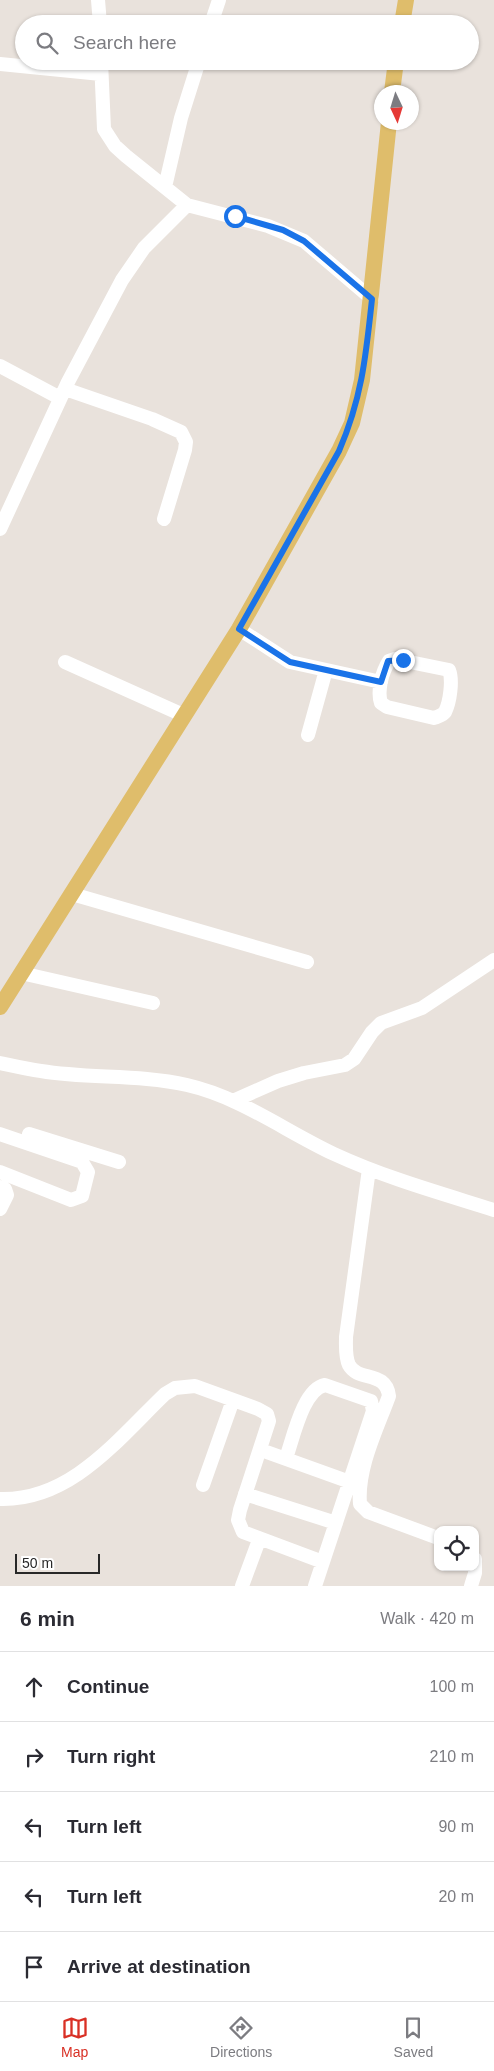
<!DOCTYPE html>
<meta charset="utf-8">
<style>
:root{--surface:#fff;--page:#f2f2f3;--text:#2b2b33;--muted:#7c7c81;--line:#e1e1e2;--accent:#d93025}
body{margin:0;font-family:Helvetica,sans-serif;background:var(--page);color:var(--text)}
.controls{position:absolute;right:15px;bottom:15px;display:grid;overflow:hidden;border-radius:10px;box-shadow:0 1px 4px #0004}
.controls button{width:45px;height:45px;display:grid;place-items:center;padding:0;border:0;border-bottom:1px solid var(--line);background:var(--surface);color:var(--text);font:25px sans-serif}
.compass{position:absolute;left:374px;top:85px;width:45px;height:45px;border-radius:50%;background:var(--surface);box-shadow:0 1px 4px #0004;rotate:176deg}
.scale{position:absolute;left:15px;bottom:12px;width:85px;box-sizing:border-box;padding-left:5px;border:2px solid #282828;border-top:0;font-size:14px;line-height:18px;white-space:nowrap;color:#282828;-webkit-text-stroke:4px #fff;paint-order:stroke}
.stop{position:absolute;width:15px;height:15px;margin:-11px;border:4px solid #1a73e8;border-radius:50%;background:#fff}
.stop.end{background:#1a73e8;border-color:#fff;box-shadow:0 1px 5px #0008}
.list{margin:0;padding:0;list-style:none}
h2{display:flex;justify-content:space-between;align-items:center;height:65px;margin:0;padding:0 20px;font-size:21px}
h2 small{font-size:16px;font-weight:400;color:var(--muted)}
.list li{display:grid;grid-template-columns:32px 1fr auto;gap:15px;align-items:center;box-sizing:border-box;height:70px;padding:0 20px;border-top:1px solid var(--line)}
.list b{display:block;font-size:19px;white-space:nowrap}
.list em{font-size:16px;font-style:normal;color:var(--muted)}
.icon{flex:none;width:28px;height:28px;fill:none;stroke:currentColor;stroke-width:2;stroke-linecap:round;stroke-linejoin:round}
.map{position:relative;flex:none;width:494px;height:1586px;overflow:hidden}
.search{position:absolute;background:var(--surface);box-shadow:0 1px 4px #0004;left:15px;right:15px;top:15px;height:55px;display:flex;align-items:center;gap:12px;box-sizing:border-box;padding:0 18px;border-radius:28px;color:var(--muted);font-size:19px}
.sheet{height:415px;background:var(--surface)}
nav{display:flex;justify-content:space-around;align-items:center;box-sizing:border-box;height:70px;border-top:1px solid var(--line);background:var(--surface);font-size:14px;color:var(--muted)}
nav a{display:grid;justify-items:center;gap:2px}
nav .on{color:var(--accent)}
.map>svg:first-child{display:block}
</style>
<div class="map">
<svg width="494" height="1586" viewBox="0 0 494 1586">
<rect width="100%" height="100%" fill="#e9e2dc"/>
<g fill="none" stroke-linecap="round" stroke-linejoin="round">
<path stroke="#fff" stroke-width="14" d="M 98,0 L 100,24
M 211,24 L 219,0
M 101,61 L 104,129 L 115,146 L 126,156 L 187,205 L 268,226 L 304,241 L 372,299
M 0,64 L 101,74
M 165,187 L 181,118 L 199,61
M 0,366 L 60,398
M 65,389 L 152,419 L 181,432 L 186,442 L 185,450 L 164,519
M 0,529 L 68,382 L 122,280 L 144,248 L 187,205
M 239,629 L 290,662 L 381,682
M 395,659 L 449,670 C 453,680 450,702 445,712 C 442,716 438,716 434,718 L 387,707 L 381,703 C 377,691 382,672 389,661 Z
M 65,662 L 183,715
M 308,735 L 326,670
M 72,894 L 307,962
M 21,973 L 153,1003
M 0,1063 C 14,1066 27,1069 41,1071 C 89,1079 139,1074 187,1085 C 240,1097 285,1131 334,1154 C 386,1178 440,1193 494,1210
M 233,1101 L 278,1081 L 304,1073 L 345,1065 L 354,1059 L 372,1032 L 381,1023 L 422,1008 L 494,960
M 0,1134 L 82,1162 L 88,1172 L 82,1196 L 71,1200 L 0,1172
M 29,1134 L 119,1162
M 369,1169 L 346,1337 C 346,1346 345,1357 349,1365 C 358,1382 386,1370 389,1396 C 377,1429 357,1468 360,1504 L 368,1512 L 438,1538
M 0,1187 L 5,1189 L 7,1195 L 0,1209
M 261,1450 L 350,1482
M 286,1458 C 293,1439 303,1389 325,1385 L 371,1401 L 373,1411 L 315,1586
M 203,1485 L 233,1400
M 245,1494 L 336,1523
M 0,1499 C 71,1501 118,1439 165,1394 L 175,1388 L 195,1386 L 258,1409 L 267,1414 L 269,1421 L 240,1510 L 238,1520 L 243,1532 L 323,1562
M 242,1586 L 259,1540
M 471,1586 L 475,1573 L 475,1559"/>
<path stroke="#dfbd6b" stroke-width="16" d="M 402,24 L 406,0
M 392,92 L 396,61
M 0,1007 L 239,629 L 339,451 L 352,423 L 362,380 L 389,122"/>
</g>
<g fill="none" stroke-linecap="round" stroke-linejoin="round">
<path stroke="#1a73e8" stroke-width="6" d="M 235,216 L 283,230 L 304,241 L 372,299 C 366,355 362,398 339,451 L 239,629 L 290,662 L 381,682 L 388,661 L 403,660"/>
</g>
</svg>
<div class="controls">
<button><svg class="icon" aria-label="locate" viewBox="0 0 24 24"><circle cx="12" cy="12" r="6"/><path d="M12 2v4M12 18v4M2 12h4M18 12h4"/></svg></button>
</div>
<svg class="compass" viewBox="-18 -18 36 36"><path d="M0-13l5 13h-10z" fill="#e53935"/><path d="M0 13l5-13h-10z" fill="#7c7c81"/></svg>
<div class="scale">50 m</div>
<div class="stop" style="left:235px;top:216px"></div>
<div class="stop end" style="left:403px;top:660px"></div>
<div class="search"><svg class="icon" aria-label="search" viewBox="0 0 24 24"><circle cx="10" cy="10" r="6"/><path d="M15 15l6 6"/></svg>Search here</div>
</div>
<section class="sheet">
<h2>6 min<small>Walk · 420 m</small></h2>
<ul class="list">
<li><svg class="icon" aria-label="ahead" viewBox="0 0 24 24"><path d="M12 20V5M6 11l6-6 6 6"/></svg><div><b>Continue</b></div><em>100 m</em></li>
<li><svg class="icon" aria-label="right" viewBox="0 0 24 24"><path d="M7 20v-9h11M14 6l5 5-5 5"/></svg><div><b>Turn right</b></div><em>210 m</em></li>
<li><svg class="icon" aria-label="left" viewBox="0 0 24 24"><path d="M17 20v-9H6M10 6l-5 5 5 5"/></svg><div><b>Turn left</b></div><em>90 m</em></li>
<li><svg class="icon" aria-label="left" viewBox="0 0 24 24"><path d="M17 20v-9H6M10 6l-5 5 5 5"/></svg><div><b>Turn left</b></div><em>20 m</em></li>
<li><svg class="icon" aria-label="arrive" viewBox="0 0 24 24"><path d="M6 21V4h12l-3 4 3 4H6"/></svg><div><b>Arrive at destination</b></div></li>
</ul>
</section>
<nav>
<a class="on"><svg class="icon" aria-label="map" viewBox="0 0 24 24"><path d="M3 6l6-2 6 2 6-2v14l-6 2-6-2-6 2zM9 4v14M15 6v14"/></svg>Map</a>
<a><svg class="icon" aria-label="directions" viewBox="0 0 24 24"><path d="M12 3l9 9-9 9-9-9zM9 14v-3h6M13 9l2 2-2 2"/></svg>Directions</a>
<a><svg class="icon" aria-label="saved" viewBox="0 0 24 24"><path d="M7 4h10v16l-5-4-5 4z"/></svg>Saved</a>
</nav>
